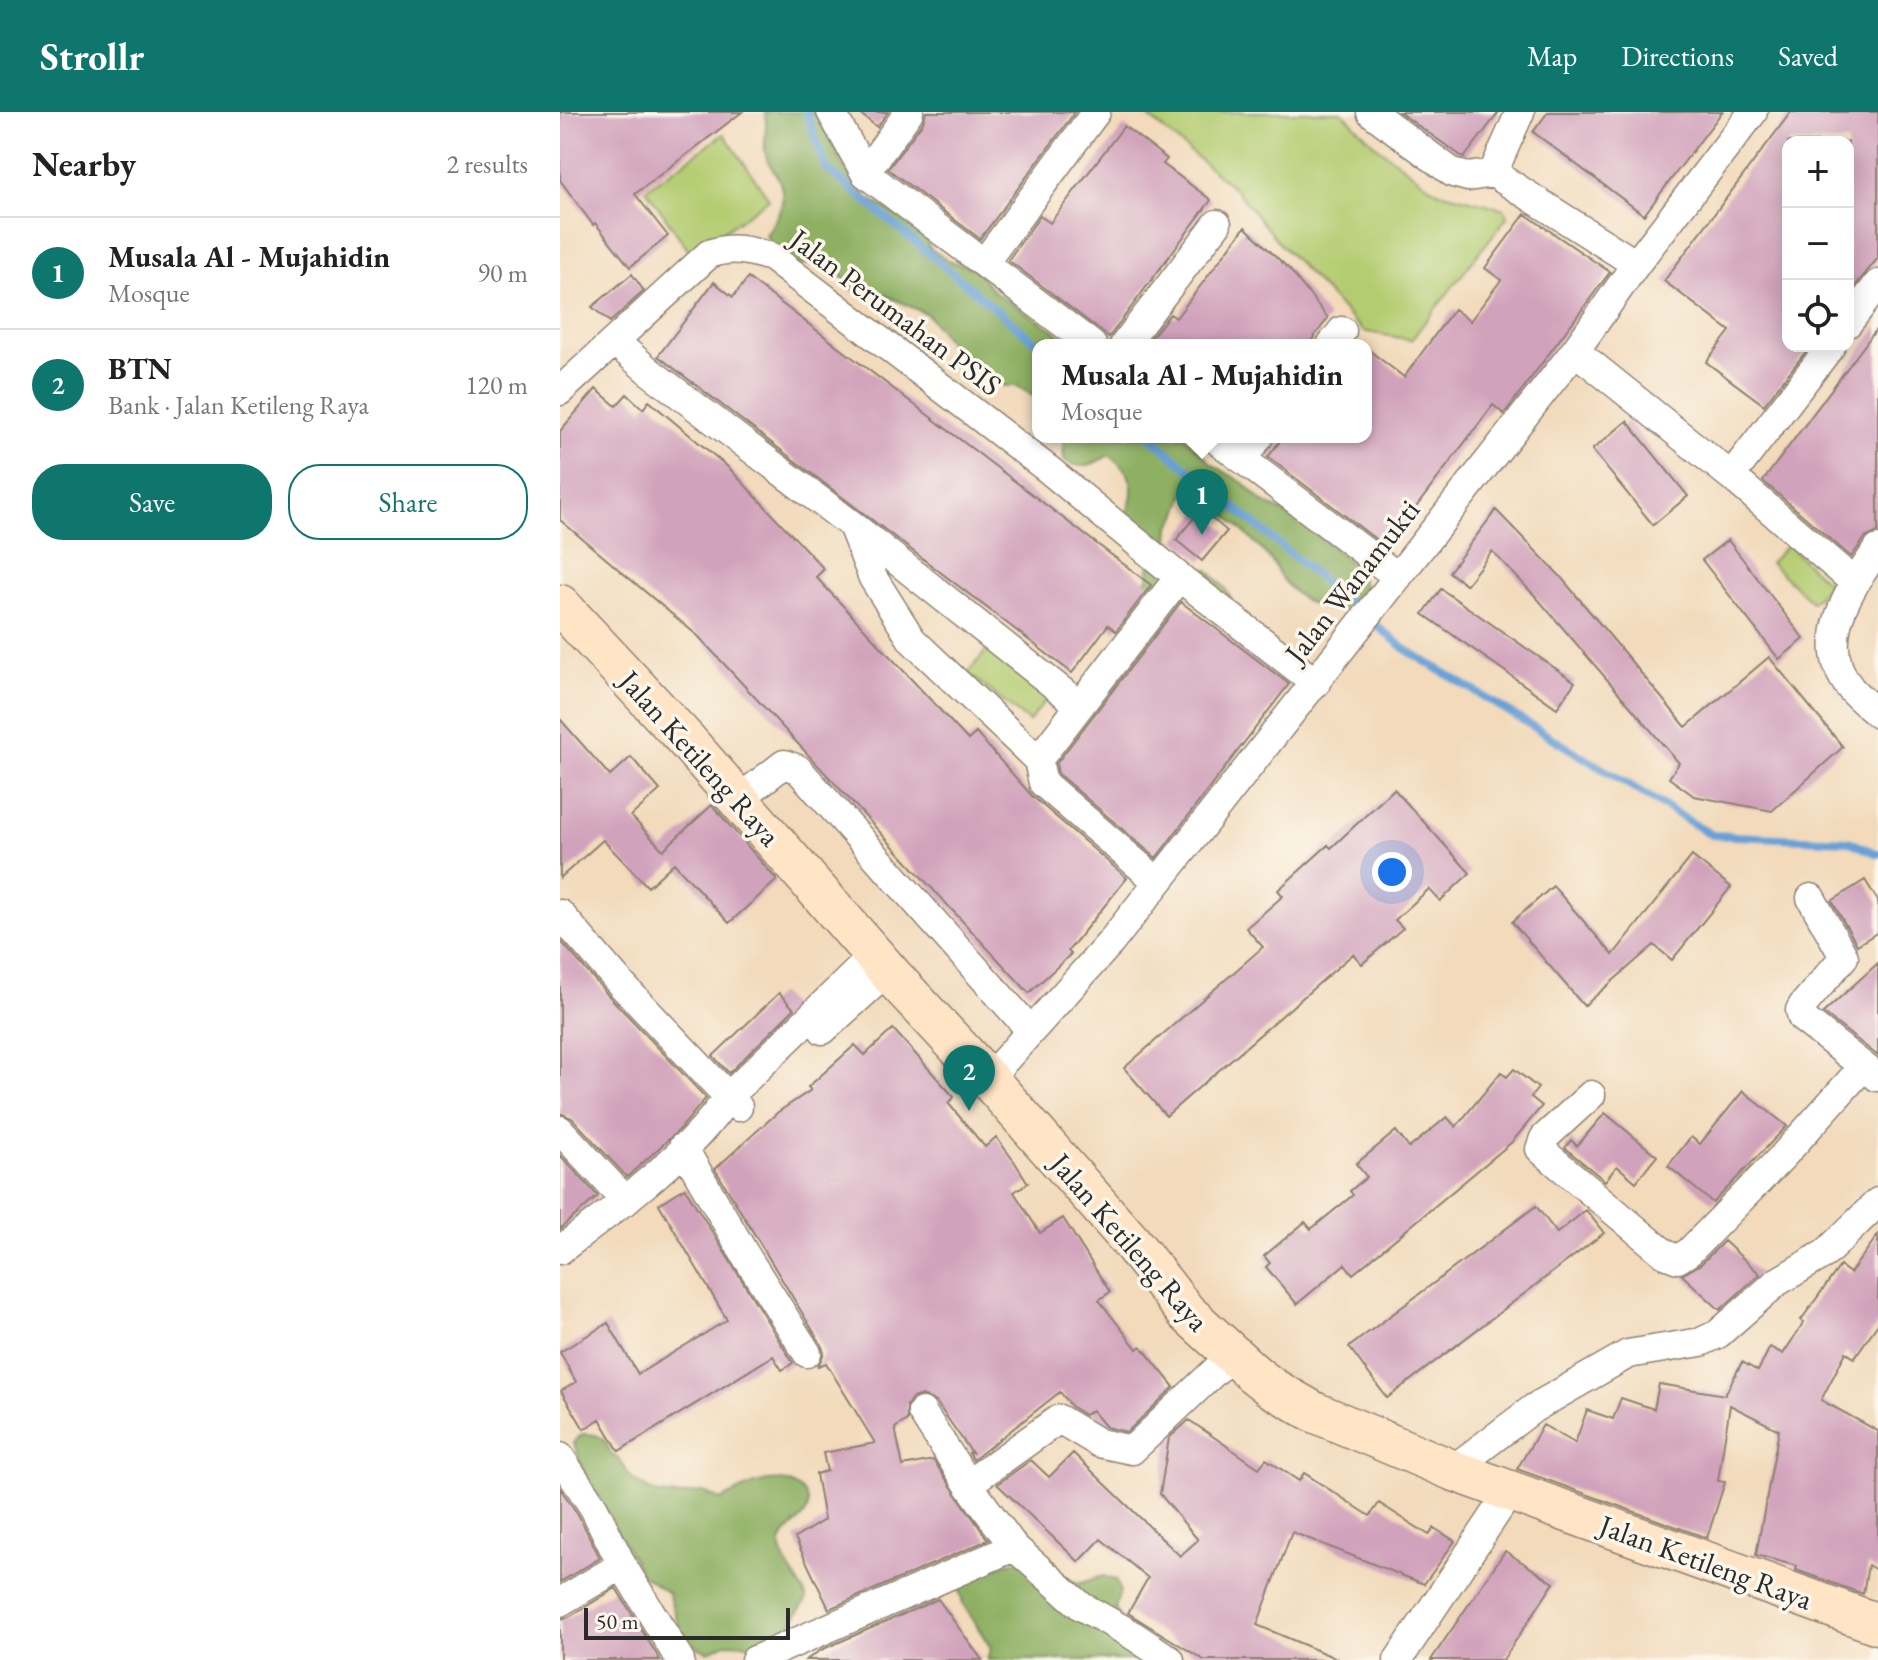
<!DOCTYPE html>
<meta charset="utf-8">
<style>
:root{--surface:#fff;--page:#f6f6f6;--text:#222;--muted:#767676;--line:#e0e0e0;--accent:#0f766e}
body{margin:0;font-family:"EB Garamond",serif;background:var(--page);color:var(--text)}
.controls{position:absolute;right:24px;top:24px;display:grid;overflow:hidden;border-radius:16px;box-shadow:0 4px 20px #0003}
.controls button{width:72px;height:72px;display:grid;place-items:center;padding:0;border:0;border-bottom:2px solid var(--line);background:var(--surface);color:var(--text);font:40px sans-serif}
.scale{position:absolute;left:24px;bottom:20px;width:206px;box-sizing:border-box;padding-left:8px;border:4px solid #2b2b2b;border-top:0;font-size:22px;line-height:28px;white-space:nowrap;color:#2b2b2b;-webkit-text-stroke:6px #fbf7ec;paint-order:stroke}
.you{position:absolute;left:832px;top:760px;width:28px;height:28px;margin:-20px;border:6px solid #fff;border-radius:50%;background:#1a73e8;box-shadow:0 0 0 12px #1a73e833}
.badge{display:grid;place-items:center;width:52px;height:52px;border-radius:50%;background:var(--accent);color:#fff;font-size:26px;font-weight:700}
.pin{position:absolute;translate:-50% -66px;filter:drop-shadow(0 2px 4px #0008)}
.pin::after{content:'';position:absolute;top:42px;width:28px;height:24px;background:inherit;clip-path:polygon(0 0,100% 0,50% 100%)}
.popup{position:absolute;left:472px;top:227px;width:340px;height:104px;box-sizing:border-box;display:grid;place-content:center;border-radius:16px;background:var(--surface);filter:drop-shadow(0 2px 6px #0005);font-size:26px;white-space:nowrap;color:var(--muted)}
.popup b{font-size:30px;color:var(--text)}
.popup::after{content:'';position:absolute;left:50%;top:100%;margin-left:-16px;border:16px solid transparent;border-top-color:var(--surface)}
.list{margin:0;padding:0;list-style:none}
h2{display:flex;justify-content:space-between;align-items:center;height:104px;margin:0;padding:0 32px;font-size:34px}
h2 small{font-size:26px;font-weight:400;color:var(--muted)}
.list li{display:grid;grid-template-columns:52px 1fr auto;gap:24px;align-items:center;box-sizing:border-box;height:112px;padding:0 32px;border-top:2px solid var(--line)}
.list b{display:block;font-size:30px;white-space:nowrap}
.list p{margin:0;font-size:26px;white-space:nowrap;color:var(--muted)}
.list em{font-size:26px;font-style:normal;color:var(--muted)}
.actions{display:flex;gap:16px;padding:24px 32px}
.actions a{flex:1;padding:18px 0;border:2px solid var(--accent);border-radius:32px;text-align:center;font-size:28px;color:var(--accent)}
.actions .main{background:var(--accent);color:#fff}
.icon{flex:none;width:44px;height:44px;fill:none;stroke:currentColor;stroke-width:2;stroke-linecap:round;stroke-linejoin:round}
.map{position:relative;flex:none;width:1318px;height:1548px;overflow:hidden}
header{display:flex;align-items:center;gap:48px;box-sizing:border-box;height:112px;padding:0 40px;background:var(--accent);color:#fff}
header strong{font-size:38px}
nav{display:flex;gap:44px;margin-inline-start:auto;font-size:28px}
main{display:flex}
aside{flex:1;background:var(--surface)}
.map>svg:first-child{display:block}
</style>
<header>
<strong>Strollr</strong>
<nav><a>Map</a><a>Directions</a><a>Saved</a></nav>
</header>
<main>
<aside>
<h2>Nearby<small>2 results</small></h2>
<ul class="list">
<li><span class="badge">1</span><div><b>Musala Al - Mujahidin</b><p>Mosque</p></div><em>90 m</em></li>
<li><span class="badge">2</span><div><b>BTN</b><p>Bank · Jalan Ketileng Raya</p></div><em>120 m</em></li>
</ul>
<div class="actions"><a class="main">Save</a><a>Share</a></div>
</aside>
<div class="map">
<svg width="1318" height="1548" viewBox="0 0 1318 1548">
<rect width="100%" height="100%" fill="#fbf7ec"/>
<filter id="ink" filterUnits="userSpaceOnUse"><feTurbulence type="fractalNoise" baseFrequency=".0125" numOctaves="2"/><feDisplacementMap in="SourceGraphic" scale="16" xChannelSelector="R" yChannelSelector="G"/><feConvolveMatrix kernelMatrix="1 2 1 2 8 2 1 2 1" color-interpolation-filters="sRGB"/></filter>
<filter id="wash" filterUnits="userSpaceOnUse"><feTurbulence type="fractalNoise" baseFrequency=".006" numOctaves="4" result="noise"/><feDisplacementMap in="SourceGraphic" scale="32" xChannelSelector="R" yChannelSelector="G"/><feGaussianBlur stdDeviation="1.8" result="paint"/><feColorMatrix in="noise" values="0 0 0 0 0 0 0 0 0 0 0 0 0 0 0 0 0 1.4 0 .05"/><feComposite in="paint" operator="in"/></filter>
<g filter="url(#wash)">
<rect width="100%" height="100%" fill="#f2dabb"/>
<path fill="#b4cc71" stroke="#707c4e" stroke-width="2" d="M 586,0 L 782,0 L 816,34 L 869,74 L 880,80 L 945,97 L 947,105 L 851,228 L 803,219 L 719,131 L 675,77 L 586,3 Z
M 164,22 L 209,87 L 131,142 L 86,77 Z
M 1227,433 L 1269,472 L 1252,490 L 1210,451 Z
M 431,533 L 491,581 L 469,610 L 408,561 Z"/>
<path fill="#8fb063" stroke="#5d6e47" stroke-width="2" d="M 205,0 L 275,0 L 278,44 L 284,55 L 308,86 L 338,104 L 368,126 L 368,133 L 372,138 L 390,149 L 415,157 L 435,181 L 494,218 L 509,233 L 478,233 L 478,287 L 457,274 L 444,274 L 422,259 L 414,248 L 391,233 L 367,202 L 321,181 L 296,179 L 286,173 L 275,150 L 238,153 L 216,144 L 206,123 C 219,103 230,86 216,62 C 211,54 206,49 205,39 C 204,25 208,14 205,0 Z
M 503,325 L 625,325 L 652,352 L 685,372 L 703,390 L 738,408 L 797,455 L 806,479 L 803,491 C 776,509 741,492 723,468 C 718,461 715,453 710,447 C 701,436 690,426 680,416 C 661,400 653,381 626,379 L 617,404 L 610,414 L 609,427 L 625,448 L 635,455 L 648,458 L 665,476 L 671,487 L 671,500 L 631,476 L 582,511 L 570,503 L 573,486 L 589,465 L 589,451 L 564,406 C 578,378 575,362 549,343 C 531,354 523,359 504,348 Z
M 22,1322 C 38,1322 47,1324 50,1342 L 60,1348 L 70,1365 L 87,1377 L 98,1382 L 117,1384 L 143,1380 L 161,1388 C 184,1376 213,1359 237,1375 C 242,1379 247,1383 248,1390 C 250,1411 218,1416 221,1437 C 224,1455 242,1470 247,1487 L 225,1521 L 200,1532 L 165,1531 L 148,1540 L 137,1535 L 120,1517 L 108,1481 L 81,1462 L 22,1355 L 14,1331 Z
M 469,1445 L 518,1472 L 543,1464 L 556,1468 L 560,1479 L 555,1497 L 588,1548 L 427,1548 L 431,1536 L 403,1492 L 398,1473 L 412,1462 Z"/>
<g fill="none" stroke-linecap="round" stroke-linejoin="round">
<path stroke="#69a0d6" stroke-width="8" d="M 246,0 L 266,56 L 479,233
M 590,325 L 845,537 L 1152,723 L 1288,729 L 1318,742"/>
</g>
<g id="blocks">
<path fill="#d1a2bb" d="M 0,0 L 182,0 L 75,82 L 108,124 L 70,155 L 35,111 L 33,113 L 0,68 Z
M 298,0 L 328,0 L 317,15 Z
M 366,0 L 515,0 L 420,127 L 328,57 L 363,10 Z
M 839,0 L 939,0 L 904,46 Z
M 988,0 L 1162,0 L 1084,103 L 973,20 Z
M 1231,0 L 1318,0 L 1318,146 L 1288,183 L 1288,30 L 1228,30 L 1228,234 L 1250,234 L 1204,293 L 1146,250 L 1170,219 L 1104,169 Z
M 564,14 L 607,47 L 603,52 L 651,88 L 549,225 L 448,148 L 480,104 L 490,111 Z
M 965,102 L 1050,160 L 944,302 L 933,293 L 826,435 L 708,345 L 723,325 L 806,325 L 806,236 L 844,265 L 894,197 L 910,209 L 941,168 L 925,156 Z
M 685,115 L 729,157 L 768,206 L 748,233 L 585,233 L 610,202 L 616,206 Z
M 72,162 L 84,179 L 50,210 L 32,195 Z
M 188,166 L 591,473 L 556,519 L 548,513 L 512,561 L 98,244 L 154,170 L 173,185 Z
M 1318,215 L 1318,420 L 1305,426 L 1291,445 L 1203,369 Z
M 36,277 L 56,294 L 67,282 L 83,297 L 89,289 L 169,356 L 264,457 L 256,465 L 408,628 L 416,621 L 472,684 L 567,766 L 508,839 L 511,842 L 469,881 L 139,525 L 0,408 L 0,319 Z
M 1067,309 L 1128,384 L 1093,413 L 1032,338 Z
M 641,397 L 667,419 L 642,449 L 616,428 Z
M 936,398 L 1000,464 L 1126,615 L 1209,545 L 1283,635 L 1212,699 L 1134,684 L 1109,666 L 1119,651 L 977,486 L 932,439 L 906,473 L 889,460 Z
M 1168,428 L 1244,527 L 1219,547 L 1142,448 Z
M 881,477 L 1015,570 L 997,596 L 863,502 Z
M 621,490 L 729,572 L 596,746 L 498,662 L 496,652 Z
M 0,607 L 50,664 L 71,645 L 100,678 L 71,704 L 103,738 L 152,693 L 217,768 L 169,811 L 114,751 L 88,775 L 43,728 L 0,766 Z
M 834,677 L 910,761 L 880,789 L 869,777 L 835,808 L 843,816 L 802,852 L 793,842 L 606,1004 L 564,956 L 703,835 L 686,816 L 723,784 L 718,778 L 768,733 L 771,736 Z
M 1132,744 L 1171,775 L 1112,848 L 1094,833 L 1024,894 L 952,810 L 993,774 L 1053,843 Z
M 1305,768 L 1318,789 L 1318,820 L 1297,833 L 1272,789 Z
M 0,828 L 47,882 L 146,986 L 121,1016 L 67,1065 L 12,1006 L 0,1001 Z
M 1318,851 L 1318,944 L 1263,901 Z
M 219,881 L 234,897 L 169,961 L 153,944 Z
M 333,917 L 394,985 L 388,991 L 425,1035 L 436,1025 L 454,1049 L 468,1071 L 454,1080 L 480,1121 L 503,1106 L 550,1180 L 539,1188 L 577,1237 L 581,1234 L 614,1275 L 567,1320 L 546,1315 L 532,1298 L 525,1303 L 512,1295 L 500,1280 L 413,1348 L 409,1341 L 412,1341 L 376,1290 L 362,1283 L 352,1286 L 347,1293 L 347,1308 L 335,1316 L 343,1354 L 373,1348 L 428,1428 L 269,1497 L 235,1426 L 264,1408 L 256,1362 L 267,1359 L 263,1341 L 315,1331 L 266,1251 L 258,1254 L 264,1241 L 261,1232 L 155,1057 L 218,1000 L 251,978 L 248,975 L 295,933 L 305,943 Z
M 954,957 L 978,976 L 971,985 L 982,994 L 952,1030 L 793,1162 L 785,1152 L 737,1192 L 706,1155 L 710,1151 L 704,1144 L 745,1110 L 751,1117 L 793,1083 L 790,1079 L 807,1065 L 796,1052 L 836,1019 L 849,1036 L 887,1005 L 896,1015 L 941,960 L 947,965 Z
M 1183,979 L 1227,1014 L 1153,1091 L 1108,1054 L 1131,1025 L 1140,1032 Z
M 1045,1001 L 1097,1044 L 1076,1070 L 1057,1054 L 1045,1069 L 1005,1036 L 1011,1028 L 1017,1034 Z
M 0,1043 L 38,1084 L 0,1117 Z
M 125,1076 L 233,1251 L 222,1258 L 213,1244 L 59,1339 L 40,1307 L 24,1317 L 1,1279 L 16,1270 L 0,1240 L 48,1211 L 78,1262 L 167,1208 L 99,1092 Z
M 976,1094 L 997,1121 L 1026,1098 L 1044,1121 L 827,1286 L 789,1235 Z
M 1318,1123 L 1318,1212 L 1294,1246 L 1286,1240 L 1261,1288 L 1318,1319 L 1318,1459 L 1308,1453 L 1303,1482 L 1236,1458 L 1237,1454 L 1196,1443 L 1219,1318 L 1170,1293 L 1158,1369 L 1165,1370 L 1147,1426 L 957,1357 L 983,1313 L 1015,1331 L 1027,1298 L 1053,1307 L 1061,1286 L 1094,1297 L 1099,1272 L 1165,1283 L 1182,1250 L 1198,1259 L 1210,1235 L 1223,1242 L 1244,1210 L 1241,1208 L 1280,1154 L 1290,1161 Z
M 1164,1129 L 1200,1162 L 1160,1198 L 1122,1163 L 1141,1152 Z
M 629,1308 L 699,1356 L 706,1347 L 739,1369 L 744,1361 L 810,1404 L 819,1391 L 869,1423 L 874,1416 L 895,1429 L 864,1472 L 732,1420 L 697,1513 L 780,1548 L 644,1548 L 568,1501 L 588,1466 L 541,1427 L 519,1450 L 437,1372 L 471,1348 L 489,1365 L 513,1341 L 620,1444 L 638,1428 L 600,1382 L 609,1326 Z
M 0,1376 L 19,1404 L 40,1446 L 0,1470 Z
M 945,1439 L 994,1471 L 956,1528 L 943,1548 L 871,1548 Z
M 56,1476 L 100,1548 L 0,1548 L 0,1507 L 9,1505 Z
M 378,1487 L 422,1548 L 246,1548 L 261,1538 Z"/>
</g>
</g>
<g filter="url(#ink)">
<use href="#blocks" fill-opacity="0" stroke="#8e8273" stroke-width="2"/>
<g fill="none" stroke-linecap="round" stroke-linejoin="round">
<g stroke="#8e8273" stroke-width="31">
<path id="street" d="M 271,0 L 305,61 L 532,233
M 811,0 L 893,61 L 908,65 L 933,61
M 960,0 L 933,61 L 1076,152
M 305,61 L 349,0
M 424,151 L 536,0
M 1288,211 L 1318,172
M 55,230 L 90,260 L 292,413 L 518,592
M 564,233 L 657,112
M 771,233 L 782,219
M 1015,239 L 1171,364 L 1294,470
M 0,279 L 149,142 C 172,134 188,138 211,145 L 489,358 L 619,465 L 756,571
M 653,325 L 838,465
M 682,347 L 699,325
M 1171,364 L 1271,234
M 292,413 L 313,466 L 352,528 L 478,648 L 483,671 L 598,770
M 1318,437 C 1289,476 1253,531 1291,577 C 1299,586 1309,594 1318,602
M 478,648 L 619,465
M 179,687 L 224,652 L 238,657 L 471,919
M 1251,786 L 1284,845 L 1243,893 L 1240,898 L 1242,906 L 1317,965
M 0,802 L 59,870 L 178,995
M 263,918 L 328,859
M 428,967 L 551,830 L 1015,239 L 1076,152 L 1193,0
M 1031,983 L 984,1026 L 980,1037 L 1105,1142 L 1118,1147 L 1129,1140 L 1223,1044 L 1303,955
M 0,1018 L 66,1089
M 123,1035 L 184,1141 L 247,1241
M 0,1138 C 56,1096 129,1043 168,985 L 314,843
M 362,1300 L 408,1372 L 454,1435 L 521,1494 L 571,1522 L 610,1548
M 0,1345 L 34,1396 L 62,1453 L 120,1548
M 892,1358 L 974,1296 L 1068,1242 L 1141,1230 L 1158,1222 L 1217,1170 L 1266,1141 L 1318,1090
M 408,1372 L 499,1307 L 539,1331 L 572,1338 L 672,1243
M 0,1490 L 62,1453
M 195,1548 L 454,1435
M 838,1548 L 950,1380"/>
</g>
<g stroke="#8e8273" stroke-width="43">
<path id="secondary" d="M 0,493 L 126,628 L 334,866 L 428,967 L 572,1131 L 626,1200 L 694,1262 L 712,1276 L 754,1300 L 892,1358 L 1318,1512"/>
</g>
<use href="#street" stroke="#fff" stroke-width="28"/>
<use href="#secondary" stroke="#ffe4c6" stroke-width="40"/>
</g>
</g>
<g text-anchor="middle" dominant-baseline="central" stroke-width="7" stroke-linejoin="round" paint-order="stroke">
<g font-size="30" fill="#2b2b2b" stroke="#fbf7ec">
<text transform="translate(336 200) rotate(37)">Jalan Perumahan PSIS</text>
<text transform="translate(792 469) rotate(-52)">Jalan Wanamukti</text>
<text transform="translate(140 646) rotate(48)">Jalan Ketileng Raya</text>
<text transform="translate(570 1130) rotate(49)">Jalan Ketileng Raya</text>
<text transform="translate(1146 1450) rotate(20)">Jalan Ketileng Raya</text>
</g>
</g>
</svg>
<div class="controls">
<button>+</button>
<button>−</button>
<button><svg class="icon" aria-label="locate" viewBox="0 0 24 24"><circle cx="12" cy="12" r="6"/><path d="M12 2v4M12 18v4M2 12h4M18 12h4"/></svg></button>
</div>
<div class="scale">50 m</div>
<div class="you"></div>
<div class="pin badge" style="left:642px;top:423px">1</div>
<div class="popup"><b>Musala Al - Mujahidin</b>Mosque</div>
<div class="pin badge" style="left:409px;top:999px">2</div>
</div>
</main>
